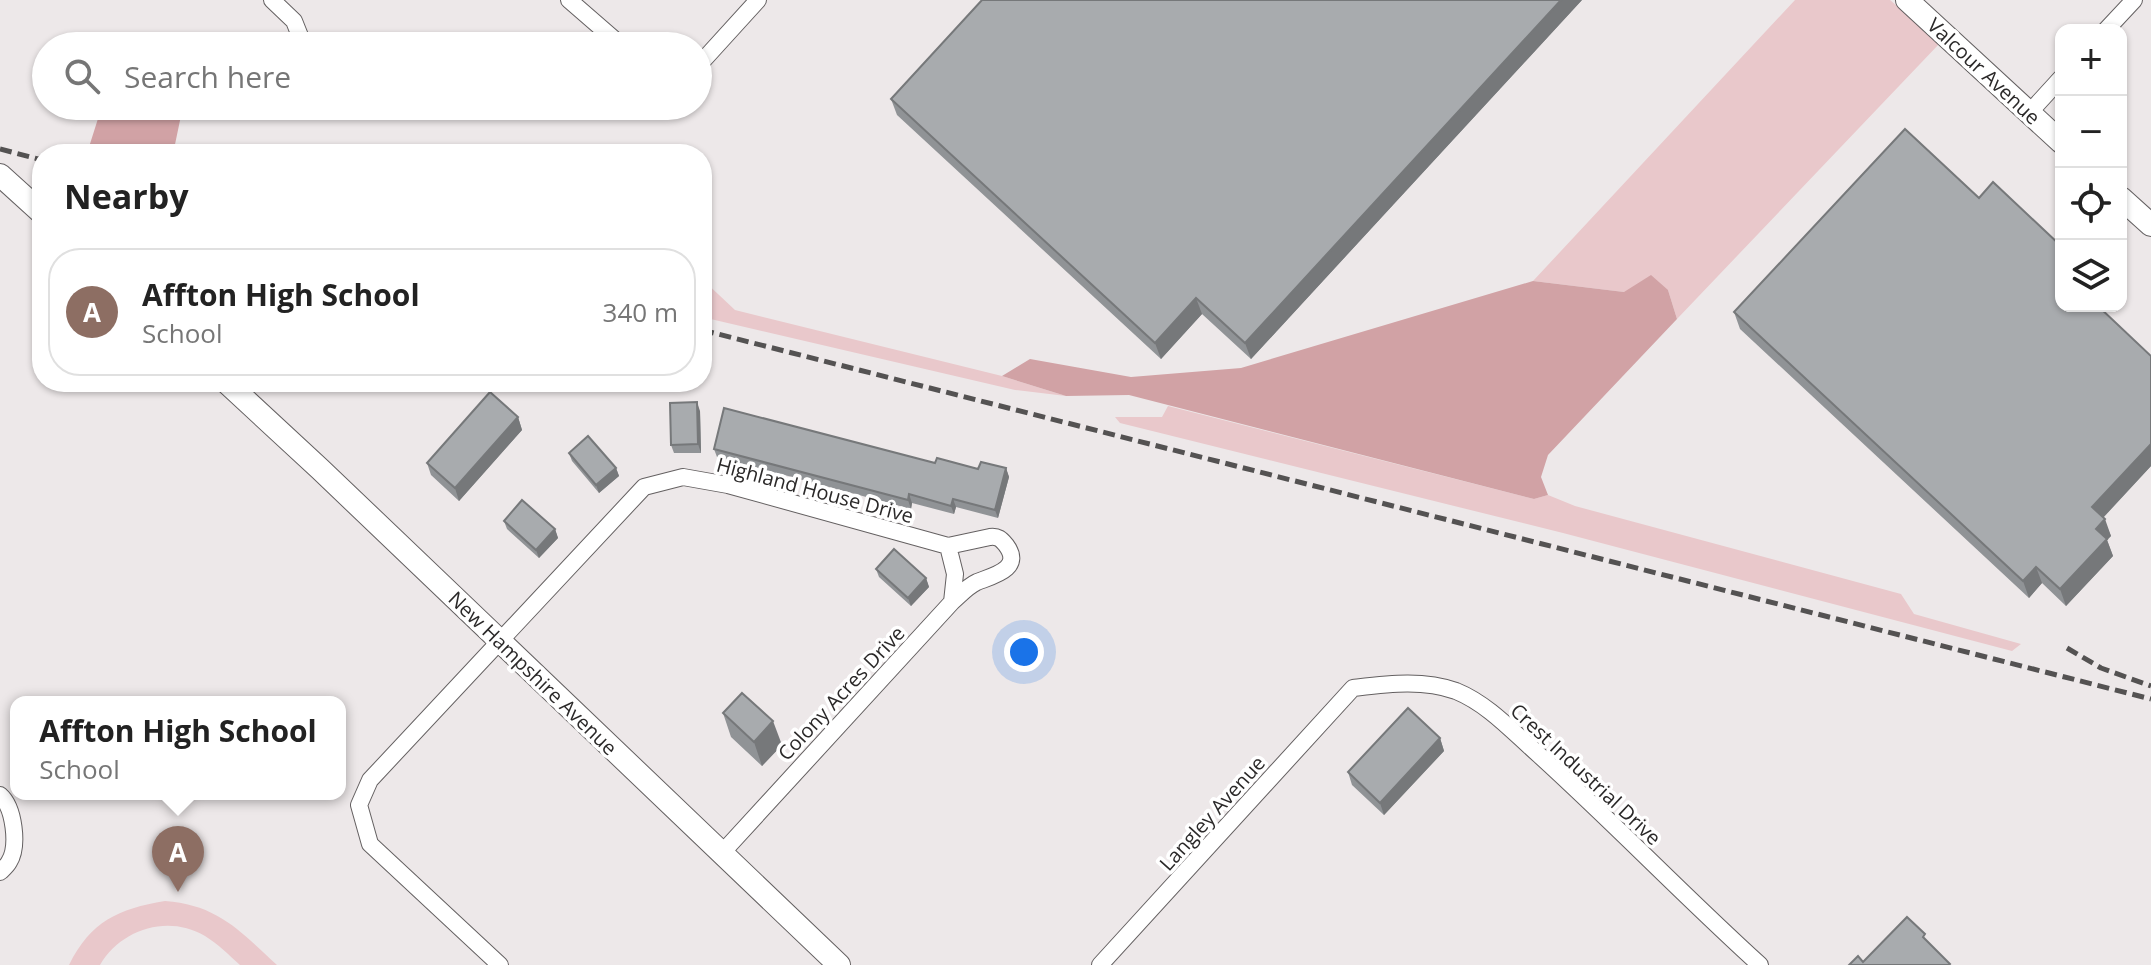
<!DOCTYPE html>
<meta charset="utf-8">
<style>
:root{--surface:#fff;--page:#f2f2f2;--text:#222;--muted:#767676;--line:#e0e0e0;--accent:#b45309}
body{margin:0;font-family:"Open Sans",sans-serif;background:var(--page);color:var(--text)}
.controls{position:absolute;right:24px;top:24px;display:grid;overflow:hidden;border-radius:16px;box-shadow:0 2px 6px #0004}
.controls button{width:72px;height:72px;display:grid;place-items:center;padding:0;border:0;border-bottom:2px solid var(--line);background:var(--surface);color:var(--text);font:40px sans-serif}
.you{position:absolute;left:1024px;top:652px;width:28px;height:28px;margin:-20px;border:6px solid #fff;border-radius:50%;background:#1a73e8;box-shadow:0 0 0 12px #1a73e833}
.badge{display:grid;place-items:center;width:52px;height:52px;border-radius:50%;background:var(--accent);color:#fff;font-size:26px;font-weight:700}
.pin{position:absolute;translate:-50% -66px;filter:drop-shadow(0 2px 4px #0008)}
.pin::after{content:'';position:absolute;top:42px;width:28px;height:24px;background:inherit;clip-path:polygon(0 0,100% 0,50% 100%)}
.popup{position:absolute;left:10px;top:696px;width:336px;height:104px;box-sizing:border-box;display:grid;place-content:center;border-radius:16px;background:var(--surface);filter:drop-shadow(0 2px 6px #0005);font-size:26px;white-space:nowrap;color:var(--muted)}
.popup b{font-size:30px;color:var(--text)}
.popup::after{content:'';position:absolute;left:50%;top:100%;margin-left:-16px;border:16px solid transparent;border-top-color:var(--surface)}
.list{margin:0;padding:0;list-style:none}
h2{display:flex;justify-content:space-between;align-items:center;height:104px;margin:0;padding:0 32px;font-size:34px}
h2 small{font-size:26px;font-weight:400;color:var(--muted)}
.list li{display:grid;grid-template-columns:52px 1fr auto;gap:24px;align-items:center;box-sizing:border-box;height:128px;margin:0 16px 16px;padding:0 16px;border:2px solid var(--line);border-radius:32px}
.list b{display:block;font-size:30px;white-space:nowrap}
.list p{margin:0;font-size:26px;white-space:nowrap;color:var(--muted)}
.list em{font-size:26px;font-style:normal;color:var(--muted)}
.icon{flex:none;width:44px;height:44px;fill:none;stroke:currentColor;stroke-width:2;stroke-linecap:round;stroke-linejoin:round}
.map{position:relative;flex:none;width:2151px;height:965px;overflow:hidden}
.search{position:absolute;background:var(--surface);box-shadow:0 2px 6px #0004;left:32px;top:32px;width:680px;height:88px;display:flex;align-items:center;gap:20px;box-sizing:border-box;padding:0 28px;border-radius:44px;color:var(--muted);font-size:30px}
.panel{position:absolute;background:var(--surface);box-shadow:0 2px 6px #0004;left:32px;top:144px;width:680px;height:248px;border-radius:32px}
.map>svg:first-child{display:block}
</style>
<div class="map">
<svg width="2151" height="965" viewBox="0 0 2151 965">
<rect width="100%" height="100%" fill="#ede8e9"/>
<path fill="#e9c8cb" d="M 1795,0 L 1890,0 L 1940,43 L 1677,319 L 1668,290 L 1624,292 L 1533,281 Z
M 702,279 L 735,310 L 1002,376 L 1066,396 L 1015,390 L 702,317 Z
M 1168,406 L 1534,499 L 1548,495 L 1575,506 L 1901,594 L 1914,614 L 2021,644 L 2012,651 L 1563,533 L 1120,423 L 1115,417 L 1162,417 Z
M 165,901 C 218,905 240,931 277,965 L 240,965 C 229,955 218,944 205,936 C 168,914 121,929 100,965 L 69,965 C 91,921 118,909 165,901 Z"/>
<path fill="#d1a2a5" d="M 102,106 L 183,106 L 173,154 L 113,154 L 89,147 Z
M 1651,275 L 1668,290 L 1677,319 L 1548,455 L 1541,477 L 1548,495 L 1534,499 L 1129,395 L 1066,396 L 1002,376 L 1030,359 L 1131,377 L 1241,368 L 1533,281 L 1624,292 Z"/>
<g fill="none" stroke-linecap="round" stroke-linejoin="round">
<g stroke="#646061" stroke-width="18">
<path id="minor" d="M 272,0 L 294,21 L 304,46
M 569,0 L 622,46
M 2106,30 L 2134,0
M 698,66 L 758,0
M 2029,113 L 2061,78
M 0,795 C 14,807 19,846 9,862 C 7,866 3,869 0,872
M 721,854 L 952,602 L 955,574 L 948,546
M 500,965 L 370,844 L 359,805 L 370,780 L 644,487 L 683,477 L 728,485 L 948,546 L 990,537 C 998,536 1001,539 1006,545 C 1024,569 992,576 977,582 C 968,586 960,595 952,602
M 1100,965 L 1353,688 C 1387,684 1423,679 1456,691 C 1488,704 1513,732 1538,754 C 1614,823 1684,896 1760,965"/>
</g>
<g stroke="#646061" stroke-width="24">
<path id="tertiary" d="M 1907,0 L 2061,142
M 0,175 L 42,213
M 2121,198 L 2151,225
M 226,382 L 320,469 L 839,965"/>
</g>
<use href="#minor" stroke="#fff" stroke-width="16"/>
<use href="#tertiary" stroke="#fff" stroke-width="22"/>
<path stroke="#545252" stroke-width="5" stroke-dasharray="12 6" stroke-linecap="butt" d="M 0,149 L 42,160
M 702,330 L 2151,699
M 2067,648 L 2101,668 L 2151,686"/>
</g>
<path fill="#909396" d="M 1582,0 L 1251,359 L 1202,314 L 1161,359 L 897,115 L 891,99 Z
M 364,106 L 392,106 L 388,116 Z
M 2061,306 L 2151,356 L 2151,466 L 2103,518 L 2111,536 L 2107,540 L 2113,556 L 2066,606 L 2042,583 L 2029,598 L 1740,329 L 1734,312 Z
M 700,411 L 701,453 L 674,453 L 671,445 Z
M 518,417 L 522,430 L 459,501 L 431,475 L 427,463 Z
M 714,449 L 935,463 L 978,469 L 1006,468 L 1009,477 L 998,518 L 956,507 L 954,514 L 912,503 L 911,509 L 717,457 Z
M 569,453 L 616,468 L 619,476 L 599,493 L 572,461 Z
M 504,521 L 555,529 L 558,538 L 539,558 L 507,529 Z
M 876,569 L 926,578 L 929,587 L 911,606 L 879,577 Z
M 723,713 L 782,745 L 762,766 L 731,737 Z
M 1440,738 L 1444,751 L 1384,815 L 1352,785 L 1348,772 Z"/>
<path fill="#76787a" d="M 1561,0 L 1582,0 L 1251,359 L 1245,343 Z
M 386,106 L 392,106 L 388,116 L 385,107 Z
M 1196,298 L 1202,314 L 1161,359 L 1155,343 Z
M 697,402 L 700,411 L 701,453 L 698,444 Z
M 518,417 L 522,430 L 459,501 L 455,488 Z
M 2151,444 L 2151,466 L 2098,523 L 2092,507 Z
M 616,468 L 619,476 L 599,493 L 596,485 Z
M 1006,468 L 1009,477 L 998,518 L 995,510 Z
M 909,494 L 912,503 L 911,509 L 908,500 Z
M 953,499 L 956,507 L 954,514 L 951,506 Z
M 2105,519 L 2111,536 L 2107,540 L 2113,556 L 2066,606 L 2060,589 L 2096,529 Z
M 555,529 L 558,538 L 539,558 L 536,550 Z
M 2036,567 L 2042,583 L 2029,598 L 2023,581 Z
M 926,578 L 929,587 L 911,606 L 908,598 Z
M 773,721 L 782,745 L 762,766 L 754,742 Z
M 1440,738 L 1444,751 L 1384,815 L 1380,803 Z"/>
<path fill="#a8abae" stroke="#76787a" stroke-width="2" d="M 982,0 L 1561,0 L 1245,343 L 1196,298 L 1155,343 L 891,99 Z
M 1905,129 L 1979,198 L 1993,182 L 2061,246 L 2061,306 L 2098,306 L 2151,356 L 2151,444 L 2092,507 L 2105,519 L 2096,529 L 2107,539 L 2060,589 L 2036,567 L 2023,581 L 1734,312 Z
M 490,392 L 518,417 L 455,488 L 427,463 Z
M 697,402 L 698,444 L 671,445 L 670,403 Z
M 724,408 L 935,463 L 937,458 L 978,469 L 981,462 L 1006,468 L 995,510 L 953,499 L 951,506 L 909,494 L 908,500 L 714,449 Z
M 588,436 L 616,468 L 596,485 L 569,453 Z
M 522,500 L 555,529 L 536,550 L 504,521 Z
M 894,549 L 926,578 L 908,598 L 876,569 Z
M 742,693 L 773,721 L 754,742 L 723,713 Z
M 1408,708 L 1440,738 L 1380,803 L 1348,772 Z
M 1907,917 L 1925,934 L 1923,937 L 1950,964 L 1949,965 L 1849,965 L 1858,956 L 1863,962 Z"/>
<g text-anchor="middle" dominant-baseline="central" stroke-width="7" stroke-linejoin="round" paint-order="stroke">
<g font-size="20" fill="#2b2929" stroke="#fff">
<text transform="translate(1984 71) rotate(43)">Valcour Avenue</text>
<text transform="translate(815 490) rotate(15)">Highland House Drive</text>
<text transform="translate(533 673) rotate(44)">New Hampshire Avenue</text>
<text transform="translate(841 693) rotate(-47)">Colony Acres Drive</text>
<text transform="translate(1586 774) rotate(43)">Crest Industrial Drive</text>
<text transform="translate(1212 813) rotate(-48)">Langley Avenue</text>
</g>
</g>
</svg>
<div class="controls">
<button>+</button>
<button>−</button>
<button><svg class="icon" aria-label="locate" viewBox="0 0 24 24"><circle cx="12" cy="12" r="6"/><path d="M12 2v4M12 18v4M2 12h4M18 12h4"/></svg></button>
<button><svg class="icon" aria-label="layers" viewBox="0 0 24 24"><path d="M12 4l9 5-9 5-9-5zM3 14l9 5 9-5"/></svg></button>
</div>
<div class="you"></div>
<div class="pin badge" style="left:178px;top:892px;background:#8d6e63">A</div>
<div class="popup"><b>Affton High School</b>School</div>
<div class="search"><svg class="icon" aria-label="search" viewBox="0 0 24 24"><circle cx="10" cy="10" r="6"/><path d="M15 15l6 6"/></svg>Search here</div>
<section class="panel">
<h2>Nearby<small></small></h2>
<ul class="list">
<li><span class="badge" style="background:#8d6e63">A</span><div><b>Affton High School</b><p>School</p></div><em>340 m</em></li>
</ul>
</section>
</div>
